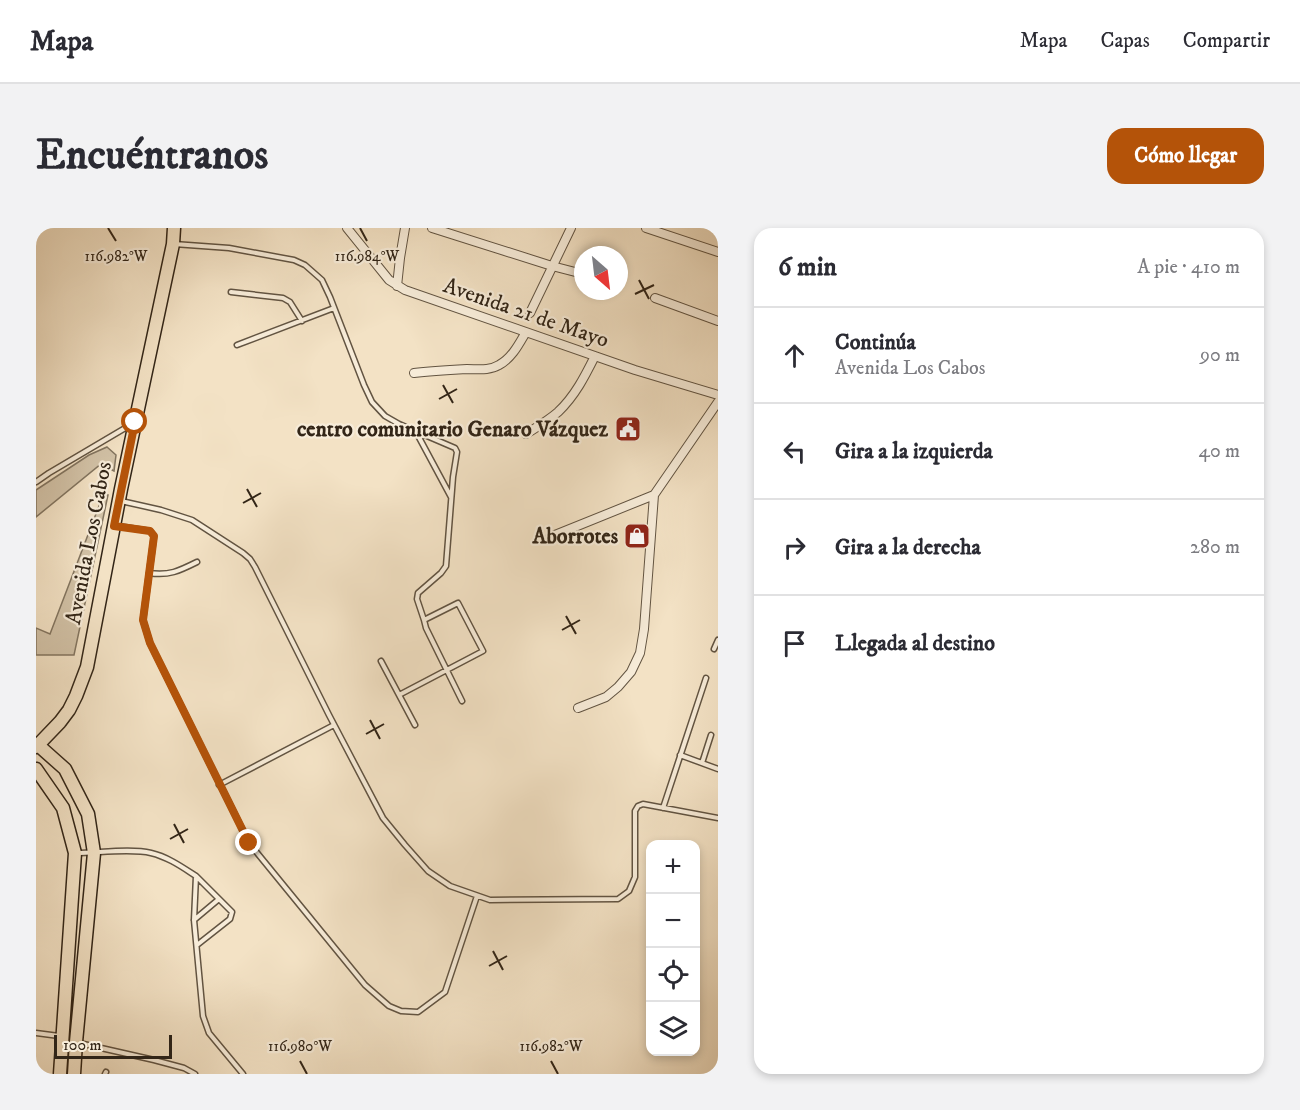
<!DOCTYPE html>
<html lang="es">
<meta charset="utf-8">
<style>
:root{--surface:#fff;--page:#f2f2f3;--text:#2b2b33;--muted:#7c7c81;--line:#e1e1e2;--accent:#b45309}
body{margin:0;font-family:"IM FELL DW Pica",serif;background:var(--page);color:var(--text)}
.controls{position:absolute;right:18px;bottom:18px;display:grid;overflow:hidden;border-radius:12px;box-shadow:0 3px 9px #0003}
.controls button{width:54px;height:54px;display:grid;place-items:center;padding:0;border:0;border-bottom:2px solid var(--line);background:var(--surface);color:var(--text);font:30px sans-serif}
.compass{position:absolute;left:538px;top:18px;width:54px;height:54px;border-radius:50%;background:var(--surface);box-shadow:0 3px 9px #0003;rotate:152deg}
.scale{position:absolute;left:18px;bottom:15px;width:118px;box-sizing:border-box;padding-left:6px;border:3px solid #322517;border-top:0;font-size:16px;line-height:21px;white-space:nowrap;color:#322517;-webkit-text-stroke:4px #f7ecd9;paint-order:stroke}
.stop{position:absolute;width:18px;height:18px;margin:-14px;border:4px solid #b45309;border-radius:50%;background:#fff}
.stop.end{background:#b45309;border-color:#fff;box-shadow:0 2px 6px #0008}
.list{margin:0;padding:0;list-style:none}
h2{display:flex;justify-content:space-between;align-items:center;height:78px;margin:0;padding:0 24px;font-size:26px}
h2 small{font-size:20px;font-weight:400;color:var(--muted)}
.list li{display:grid;grid-template-columns:39px 1fr auto;gap:18px;align-items:center;box-sizing:border-box;height:96px;padding:0 24px;border-top:2px solid var(--line)}
.list b{display:block;font-size:22px;white-space:nowrap}
.list p{margin:0;font-size:20px;white-space:nowrap;color:var(--muted)}
.list em{font-size:20px;font-style:normal;color:var(--muted)}
.icon{flex:none;width:33px;height:33px;fill:none;stroke:currentColor;stroke-width:2;stroke-linecap:round;stroke-linejoin:round}
.map{position:relative;flex:none;width:682px;height:846px;overflow:hidden;border-radius:18px}
header{display:flex;align-items:center;gap:36px;box-sizing:border-box;height:84px;padding:0 30px;background:var(--surface);border-bottom:2px solid var(--line)}
header strong{font-size:28px}
nav{display:flex;gap:33px;margin-inline-start:auto;font-size:21px}
.intro{display:flex;align-items:center;justify-content:space-between;box-sizing:border-box;height:144px;padding:0 36px}
h1{margin:0;font-size:42px}
.button{padding:15px 27px;border-radius:18px;background:var(--accent);color:#fff;font-size:21px;font-weight:700}
main{display:flex;gap:36px;padding:0 36px}
aside{flex:1;background:var(--surface);border-radius:18px;box-shadow:0 3px 9px #0003}
.map>svg:first-child{display:block}
</style>
<header>
<strong>Mapa</strong>
<nav><a>Mapa</a><a>Capas</a><a>Compartir</a></nav>
</header>
<div class="intro"><h1>Encuéntranos</h1><a class="button">Cómo llegar</a></div>
<main>
<div class="map">
<svg width="682" height="846" viewBox="0 0 682 846">
<rect width="100%" height="100%" fill="#f3e2c5"/>
<filter id="stains"><feTurbulence type="fractalNoise" baseFrequency=".00333" numOctaves="4"/><feColorMatrix values="0 0 0 0 .2 0 0 0 0 .09 0 0 0 0 .02 0 0 0 .5 -.17"/></filter>
<radialGradient id="worn" r=".72"><stop offset=".6" stop-color="#630" stop-opacity="0"/><stop offset="1" stop-color="#630" stop-opacity=".3"/></radialGradient>
<path fill="#d2c2a7" stroke="#82745f" stroke-width="1.5" d="M 71,219 L 80,227 L 78,243 L 65,236 L 0,289 L 0,262 L 53,227 Z
M 68,265 L 72,267 L 38,427 L 0,427 L 0,400 L 14,406 Z"/>
<g fill="none" stroke-linecap="round" stroke-linejoin="round">
<g stroke="#625442" stroke-width="7">
<path id="lane" d="M 138,16 L 193,20 L 258,32 L 269,37 L 286,52 L 294,69 L 328,157 L 336,174 L 349,188 L 363,196 L 419,220 L 421,224 L 417,249 L 410,338 L 405,345 L 382,365 L 381,371 L 388,392 L 422,375 L 447,423 L 363,467
M 195,64 L 247,70 L 254,74 L 266,93
M 201,117 L 298,80
M 379,202 L 415,269
M 0,254 L 13,245 L 96,196
M 85,273 L 125,282 L 156,292 L 207,325 L 214,331 L 219,339 L 293,487 L 347,590 L 369,617 L 392,643 L 414,658 L 454,672 L 582,671 L 593,663 L 599,649 L 599,583 L 602,578 L 607,576 L 682,590
M 82,298 L 114,303 L 118,308 L 107,392 L 114,415 L 213,615 L 329,757 L 353,778 L 365,783 L 382,784 L 409,764 L 441,668
M 113,345 C 133,348 143,343 161,334
M 388,392 L 390,400 L 426,473
M 678,421 L 682,412
M 345,433 L 379,497
M 644,527 L 682,541
M 666,535 L 675,507
M 183,557 L 298,497
M 627,580 L 670,450
M 40,625 C 62,625 95,620 115,625 C 132,629 146,639 160,648 L 158,692 L 167,788 L 173,805 L 207,846
M 160,648 L 183,671
M 158,692 L 183,671 L 196,684 L 194,691 L 161,717
M 0,805 L 23,808
M 43,815 L 118,832 L 148,840 L 159,846
M 69,846 L 70,844"/>
</g>
<g stroke="#625442" stroke-width="10">
<path id="street" d="M 311,0 L 353,52 L 369,62 L 599,142 L 682,167
M 396,0 L 516,38 L 547,46
M 610,0 L 682,24
M 361,58 L 364,30 L 369,0
M 619,70 L 682,93
M 494,85 L 535,0
M 378,145 C 395,143 413,142 431,141 C 442,141 453,143 463,137 C 476,130 483,116 490,104
M 490,206 C 501,199 513,192 522,184 C 539,168 549,148 559,128
M 514,309 L 618,267
M 542,480 L 570,469 L 582,459 L 595,444 L 604,425 L 608,401 L 618,267 L 682,174"/>
</g>
<g stroke="#322517" stroke-width="15">
<path id="primary" d="M 2,517 L 29,541 L 52,586 L 58,625 L 40,814 L 38,846
M 0,519 L 24,494 L 33,482 L 40,468 L 51,439 L 85,261 L 137,16 L 138,0
M 0,541 L 27,580 L 39,625 L 24,846"/>
</g>
<use href="#lane" stroke="#f7ecd9" stroke-width="4"/>
<use href="#street" stroke="#f7ecd9" stroke-width="8"/>
<use href="#primary" stroke="#f3e2c5" stroke-width="12"/>
</g>
<g fill="none" stroke-linecap="round" stroke-linejoin="round">
<path stroke="#b45309" stroke-width="8" d="M 99,194 L 78,298 L 114,303 L 118,308 L 107,392 L 114,415 L 213,615"/>
</g>
<path fill="none" stroke="#322517" stroke-width="2" d="M 72,0 L 80,13M 324,0 L 331,13M 603,52 L 613,71M 599,66 L 618,57M 407,157 L 417,175M 403,171 L 421,161M 211,261 L 221,279M 207,275 L 225,265M 530,388 L 540,406M 526,402 L 544,392M 334,492 L 344,511M 330,506 L 348,496M 138,596 L 148,615M 134,611 L 152,601M 457,723 L 467,742M 453,738 L 471,728M 264,833 L 271,846M 515,833 L 522,846"/>
<defs>
<g id="civic-square" transform="scale(1.35)"><rect x="-9" y="-9" width="18" height="18" rx="4" fill="#8f2418" stroke="#f7ecd9"/><path d="M-.6-6.5H3V-4.5H.6V-3L4-1V1h2V6H-6V1h2V-1L-.6-3ZM-1.2 2.5V6h2.4V2.5Z" fill="#fff"/></g>
<g id="shop-square" transform="scale(1.35)"><rect x="-9" y="-9" width="18" height="18" rx="4" fill="#8f2418" stroke="#f7ecd9"/><path d="M-5-2.5h2.3a2.7 3.5 0 0 1 5.4 0H5L5.5 6h-11ZM-1.5-2.5h3a1.5 2.3 0 0 0-3 0Z" fill="#fff"/></g>
</defs>
<g fill-rule="evenodd">
<use href="#civic-square" x="592" y="201"/>
<use href="#shop-square" x="601" y="308"/>
</g>
<g text-anchor="middle" dominant-baseline="central" stroke-width="4.5" stroke-linejoin="round" paint-order="stroke">
<g font-size="22" fill="#322517" stroke="#f7ecd9">
<text transform="translate(490 85) rotate(19)">Avenida 21 de Mayo</text>
<text transform="translate(53 315) rotate(-79)">Avenida Los Cabos</text>
</g>
<g font-size="22" font-weight="bold" fill="#322517" stroke="#f7ecd9" text-anchor="end">
<text x="572" y="201">centro comunitario Genaro Vázquez</text>
<text x="582" y="308">Aborrotes</text>
</g>
</g>
<g font-size="15" text-anchor="middle" fill="#322517" stroke="#f7ecd9" stroke-width="4.5" stroke-linejoin="round" paint-order="stroke">
<text x="331" y="33">116.984°W</text>
<text x="80" y="33">116.982°W</text>
<text x="264" y="823">116.980°W</text>
<text x="515" y="823">116.982°W</text>
</g>
<rect width="100%" height="100%" filter="url(#stains)"/>
<rect width="100%" height="100%" fill="url(#worn)"/>
</svg>
<div class="controls">
<button>+</button>
<button>−</button>
<button><svg class="icon" aria-label="locate" viewBox="0 0 24 24"><circle cx="12" cy="12" r="6"/><path d="M12 2v4M12 18v4M2 12h4M18 12h4"/></svg></button>
<button><svg class="icon" aria-label="layers" viewBox="0 0 24 24"><path d="M12 4l9 5-9 5-9-5zM3 14l9 5 9-5"/></svg></button>
</div>
<svg class="compass" viewBox="-18 -18 36 36"><path d="M0-13l5 13h-10z" fill="#e53935"/><path d="M0 13l5-13h-10z" fill="#7c7c81"/></svg>
<div class="scale">100 m</div>
<div class="stop" style="left:99px;top:194px"></div>
<div class="stop end" style="left:213px;top:615px"></div>
</div>
<aside>
<h2>6 min<small>A pie · 410 m</small></h2>
<ul class="list">
<li><svg class="icon" aria-label="ahead" viewBox="0 0 24 24"><path d="M12 20V5M6 11l6-6 6 6"/></svg><div><b>Continúa</b><p>Avenida Los Cabos</p></div><em>90 m</em></li>
<li><svg class="icon" aria-label="left" viewBox="0 0 24 24"><path d="M17 20v-9H6M10 6l-5 5 5 5"/></svg><div><b>Gira a la izquierda</b></div><em>40 m</em></li>
<li><svg class="icon" aria-label="right" viewBox="0 0 24 24"><path d="M7 20v-9h11M14 6l5 5-5 5"/></svg><div><b>Gira a la derecha</b></div><em>280 m</em></li>
<li><svg class="icon" aria-label="arrive" viewBox="0 0 24 24"><path d="M6 21V4h12l-3 4 3 4H6"/></svg><div><b>Llegada al destino</b></div></li>
</ul>
</aside>
</main>
